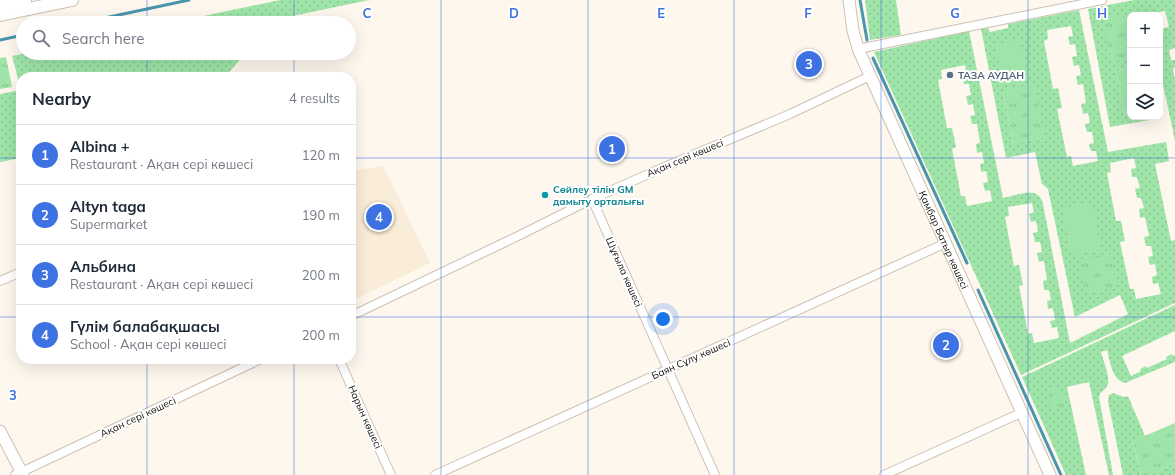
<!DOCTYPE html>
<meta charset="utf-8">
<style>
:root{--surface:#fff;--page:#f2f2f3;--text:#1f2937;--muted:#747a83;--line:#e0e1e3;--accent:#3e71e1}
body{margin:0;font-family:Mulish,sans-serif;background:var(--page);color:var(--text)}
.controls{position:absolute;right:12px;top:12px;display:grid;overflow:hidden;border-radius:8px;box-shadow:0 4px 16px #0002}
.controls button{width:36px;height:36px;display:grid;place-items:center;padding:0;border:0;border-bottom:1px solid var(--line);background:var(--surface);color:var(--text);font:20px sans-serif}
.you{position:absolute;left:663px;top:319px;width:14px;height:14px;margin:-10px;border:3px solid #fff;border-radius:50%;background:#1a73e8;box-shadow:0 0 0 6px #1a73e833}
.badge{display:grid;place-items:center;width:26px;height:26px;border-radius:50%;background:var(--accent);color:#fff;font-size:13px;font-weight:700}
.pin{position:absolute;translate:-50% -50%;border:2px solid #fff;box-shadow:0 1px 4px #0006}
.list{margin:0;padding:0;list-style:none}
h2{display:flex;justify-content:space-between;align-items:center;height:52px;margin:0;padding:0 16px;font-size:17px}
h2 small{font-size:13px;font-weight:400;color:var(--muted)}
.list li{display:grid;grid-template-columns:26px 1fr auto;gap:12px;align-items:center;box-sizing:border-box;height:60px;padding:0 16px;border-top:1px solid var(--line)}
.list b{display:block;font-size:15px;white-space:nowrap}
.list p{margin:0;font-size:13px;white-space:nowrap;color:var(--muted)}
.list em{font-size:13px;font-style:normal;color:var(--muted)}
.icon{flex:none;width:22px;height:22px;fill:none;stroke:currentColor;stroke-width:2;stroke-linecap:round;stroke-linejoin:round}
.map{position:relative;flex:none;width:1175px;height:475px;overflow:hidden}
.search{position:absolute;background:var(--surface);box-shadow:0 4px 16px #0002;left:16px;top:16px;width:340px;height:44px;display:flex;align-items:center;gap:10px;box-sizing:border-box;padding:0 14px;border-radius:22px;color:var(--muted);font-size:15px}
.panel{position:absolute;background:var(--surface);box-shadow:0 4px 16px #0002;left:16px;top:72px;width:340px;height:292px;border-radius:16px}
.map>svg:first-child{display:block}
</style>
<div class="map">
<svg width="1175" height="475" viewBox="0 0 1175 475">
<defs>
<pattern id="grass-dots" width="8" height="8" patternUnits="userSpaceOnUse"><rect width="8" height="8" fill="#9fe5a9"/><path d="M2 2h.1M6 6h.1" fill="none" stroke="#88c390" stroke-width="1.8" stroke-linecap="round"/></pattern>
<pattern id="park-tufts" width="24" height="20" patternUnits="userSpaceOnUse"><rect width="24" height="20" fill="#9fe5a9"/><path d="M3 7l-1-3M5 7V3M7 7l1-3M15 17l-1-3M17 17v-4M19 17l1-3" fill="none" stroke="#88c390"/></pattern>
</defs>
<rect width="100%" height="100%" fill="#fef7ee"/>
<path fill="#f9ecd8" d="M 383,166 L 430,263 L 351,301 L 351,171 Z"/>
<path fill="url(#grass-dots)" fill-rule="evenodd" d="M 280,0 L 369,0 L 259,23 L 170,23 Z
M 865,0 L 896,0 L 901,35 L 870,40 Z
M 1134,0 L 1175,0 L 1175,48 L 1169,50 L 1171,60 L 1175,60 L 1175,68 L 1173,68 L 1175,80 L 1175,141 L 1160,70 L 1160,29 L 1169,27 L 1165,11 L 1143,15 L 1133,15 L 1133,14 L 1104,20 L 1112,61 L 1130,58 L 1130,68 L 1116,71 L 1124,114 L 1130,113 L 1130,117 L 1160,117 L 1160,111 L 1161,118 L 1110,127 L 1088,9 Z
M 1079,10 L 1108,152 L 1166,142 L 1169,161 L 1155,164 L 1171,241 L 1175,240 L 1175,303 L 1021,375 L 874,52 L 969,31 L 1003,198 C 1017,196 1038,184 1043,204 L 1070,343 L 1128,314 L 1120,295 L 1075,317 L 1049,194 L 1048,189 L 1042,184 L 1035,152 L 1006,158 L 981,29 L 988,28 L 990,32 L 1008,28 L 1008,24 ZM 1071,26 L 1073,36 L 1068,37 L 1070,45 L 1075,44 L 1077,56 L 1072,57 L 1074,66 L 1079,65 L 1081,75 L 1076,76 L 1078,85 L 1083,84 L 1086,103 L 1081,104 L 1083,114 L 1088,113 L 1090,123 L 1085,124 L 1087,132 L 1092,132 L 1094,143 L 1089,144 L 1091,151 L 1096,151 L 1098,161 L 1073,166 L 1071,156 L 1067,157 L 1057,109 L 1062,108 L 1058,88 L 1053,89 L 1044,41 L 1048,39 L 1047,30 ZM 965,65 L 967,75 L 962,76 L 964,84 L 969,84 L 971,95 L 966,96 L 968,105 L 973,104 L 975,115 L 970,116 L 972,124 L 977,124 L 980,143 L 976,144 L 977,153 L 982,152 L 984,163 L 980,164 L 981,172 L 986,171 L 988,182 L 983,183 L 985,191 L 990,190 L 992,201 L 967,206 L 965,196 L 961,196 L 952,149 L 956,147 L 952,128 L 947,128 L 938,80 L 942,79 L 941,70 ZM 1003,90 L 1045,137 L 1013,143 ZM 1134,158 L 1136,168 L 1131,169 L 1132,177 L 1137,177 L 1140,188 L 1135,189 L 1137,198 L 1141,198 L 1144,208 L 1139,209 L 1140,218 L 1145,217 L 1149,236 L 1144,237 L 1146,246 L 1151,246 L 1153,256 L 1148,257 L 1150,265 L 1155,264 L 1157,275 L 1152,277 L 1153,284 L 1158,283 L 1161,294 L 1136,299 L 1134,289 L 1130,289 L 1120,242 L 1125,241 L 1121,221 L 1116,221 L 1107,173 L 1111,172 L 1110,163 ZM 1032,203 L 1034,212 L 1029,214 L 1031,222 L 1036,221 L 1038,232 L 1033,233 L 1035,242 L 1040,242 L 1042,252 L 1037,253 L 1039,262 L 1044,261 L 1047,280 L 1043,281 L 1044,290 L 1049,290 L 1051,300 L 1047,301 L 1048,309 L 1053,308 L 1055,320 L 1050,321 L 1052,328 L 1057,327 L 1059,338 L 1034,343 L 1032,333 L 1028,334 L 1019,286 L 1023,285 L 1019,265 L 1014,266 L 1005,217 L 1009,216 L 1008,207 Z
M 26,53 L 244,53 L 243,56 L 225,77 L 21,77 L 21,158 L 0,162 L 0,94 L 21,90 L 12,56 Z
M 1175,305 L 1175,331 L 1122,356 L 1131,376 L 1141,371 L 1140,369 L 1146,366 L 1147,368 L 1167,359 L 1166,357 L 1172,354 L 1173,356 L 1175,355 L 1175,362 L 1125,383 C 1112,380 1110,361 1107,350 L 1101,352 C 1103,360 1110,377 1108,384 C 1106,390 1100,391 1099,397 L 1113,475 L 1109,475 L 1089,382 L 1067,387 L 1086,475 L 1066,475 L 1022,377 Z
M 1113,393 L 1124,397 L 1128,396 L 1145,436 L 1133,442 L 1141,475 L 1123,475 L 1108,401 L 1109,395 Z
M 1175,463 L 1175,475 L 1149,475 Z"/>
<path fill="url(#park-tufts)" d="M 1133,14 L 1133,15 L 1130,15 L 1130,58 L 1112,62 L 1103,20 Z
M 6,57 L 12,87 L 0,89 L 0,58 Z
M 1034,84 L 1045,137 L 1013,143 L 1003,90 Z
M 1110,253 L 1117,287 L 1086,294 L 1079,260 Z
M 1061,387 L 1064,406 L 1051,408 L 1048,389 Z
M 1175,423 L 1175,463 L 1149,475 L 1141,475 L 1133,441 Z"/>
<path fill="#9fe5a9" d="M 1020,40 L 1028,81 L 1003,86 L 995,44 Z
M 1130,68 L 1130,113 L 1124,114 L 1116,71 Z
M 1092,202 L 1101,250 L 1071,256 L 1062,208 Z"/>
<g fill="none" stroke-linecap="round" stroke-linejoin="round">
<path stroke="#4a95ae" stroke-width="3" d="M 860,0 L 867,40
M 81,23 L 189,0
M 0,40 L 23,35
M 873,58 L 967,263
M 978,290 L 1061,475"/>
<g stroke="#ccc1b2" stroke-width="10">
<path id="street" d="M 858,49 L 1102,0
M 592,199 L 715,475
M 0,281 L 21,272
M 351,316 L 518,236 L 592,199 L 662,168 L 790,114 L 870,76
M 339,359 L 391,475
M 15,475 L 261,359
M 435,475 L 946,243
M 884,475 L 1023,412"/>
</g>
<g stroke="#ccc1b2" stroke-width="13">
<g id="secondary">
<path id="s1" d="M 849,0 L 853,31 L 859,51 L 1050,475"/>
<path d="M 0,431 L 23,475"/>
</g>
</g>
<g stroke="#ccc1b2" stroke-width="14">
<path id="primary" d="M 0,5 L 25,0
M 0,15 L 72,0"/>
</g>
<use href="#street" stroke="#fff" stroke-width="8"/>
<use href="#secondary" stroke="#fff" stroke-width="11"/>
<use href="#primary" stroke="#fff" stroke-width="12"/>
</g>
<path fill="none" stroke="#3e71e1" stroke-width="1" stroke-opacity="0.55" d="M 147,0 L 147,23M 294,0 L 294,23M 441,0 L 441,475M 588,0 L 588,475M 734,0 L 734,475M 881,0 L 881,475M 1028,0 L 1028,475M 147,53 L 147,77M 294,53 L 294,77M 0,158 L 21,158M 351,158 L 1175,158M 0,317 L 21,317M 351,317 L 1175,317M 147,359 L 147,475M 294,359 L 294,475"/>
<circle fill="#5c6f8a" stroke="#fff" stroke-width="1.5" cx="950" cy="75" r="4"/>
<circle fill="#0f9aa8" stroke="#fff" stroke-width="1.5" cx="545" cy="195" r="4"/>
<g text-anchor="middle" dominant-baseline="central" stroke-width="4" stroke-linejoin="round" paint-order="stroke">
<g font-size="10" font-weight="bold" fill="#4e5e75" stroke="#fff" text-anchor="start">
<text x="958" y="75">ТАЗА АУДАН</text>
</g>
<g font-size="10" fill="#15110c" stroke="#fff">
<text transform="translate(685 158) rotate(-23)">Ақан сері көшесі</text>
<text stroke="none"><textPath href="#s1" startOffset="259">Қамбар Батыр көшесі</textPath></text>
<text transform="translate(624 272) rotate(66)">Шұғыла көшесі</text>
<text transform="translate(691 359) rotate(-24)">Баян Сұлу көшесі</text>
<text transform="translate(138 417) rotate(-25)">Ақан сері көшесі</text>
<text transform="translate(365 417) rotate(66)">Нарын көшесі</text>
</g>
<g font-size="10" font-weight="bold" fill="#0d838f" stroke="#fff" text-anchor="start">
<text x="553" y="189">Сөйлеу тілін GM<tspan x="553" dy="12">дамыту орталығы</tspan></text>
</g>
</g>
<g font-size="13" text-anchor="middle" font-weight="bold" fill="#3e71e1" stroke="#fff" stroke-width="4" stroke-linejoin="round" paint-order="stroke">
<text x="367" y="18">C</text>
<text x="514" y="18">D</text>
<text x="661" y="18">E</text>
<text x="808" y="18">F</text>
<text x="955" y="18">G</text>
<text x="1102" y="18">H</text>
<text x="13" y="400">3</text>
</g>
</svg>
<div class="controls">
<button>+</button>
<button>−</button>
<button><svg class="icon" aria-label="layers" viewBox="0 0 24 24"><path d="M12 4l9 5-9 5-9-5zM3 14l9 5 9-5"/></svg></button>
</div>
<div class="you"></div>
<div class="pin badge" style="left:612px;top:149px">1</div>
<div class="pin badge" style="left:946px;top:345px">2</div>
<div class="pin badge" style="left:809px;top:64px">3</div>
<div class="pin badge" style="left:379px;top:217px">4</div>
<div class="search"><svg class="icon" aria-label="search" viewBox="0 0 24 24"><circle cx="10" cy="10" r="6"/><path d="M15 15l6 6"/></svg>Search here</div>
<section class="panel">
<h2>Nearby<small>4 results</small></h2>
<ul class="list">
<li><span class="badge">1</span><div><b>Albina +</b><p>Restaurant · Ақан сері көшесі</p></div><em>120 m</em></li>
<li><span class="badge">2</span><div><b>Altyn taga</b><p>Supermarket</p></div><em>190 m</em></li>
<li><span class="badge">3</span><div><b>Альбина</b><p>Restaurant · Ақан сері көшесі</p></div><em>200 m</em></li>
<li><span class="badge">4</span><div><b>Гүлім балабақшасы</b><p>School · Ақан сері көшесі</p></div><em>200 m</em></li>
</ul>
</section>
</div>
